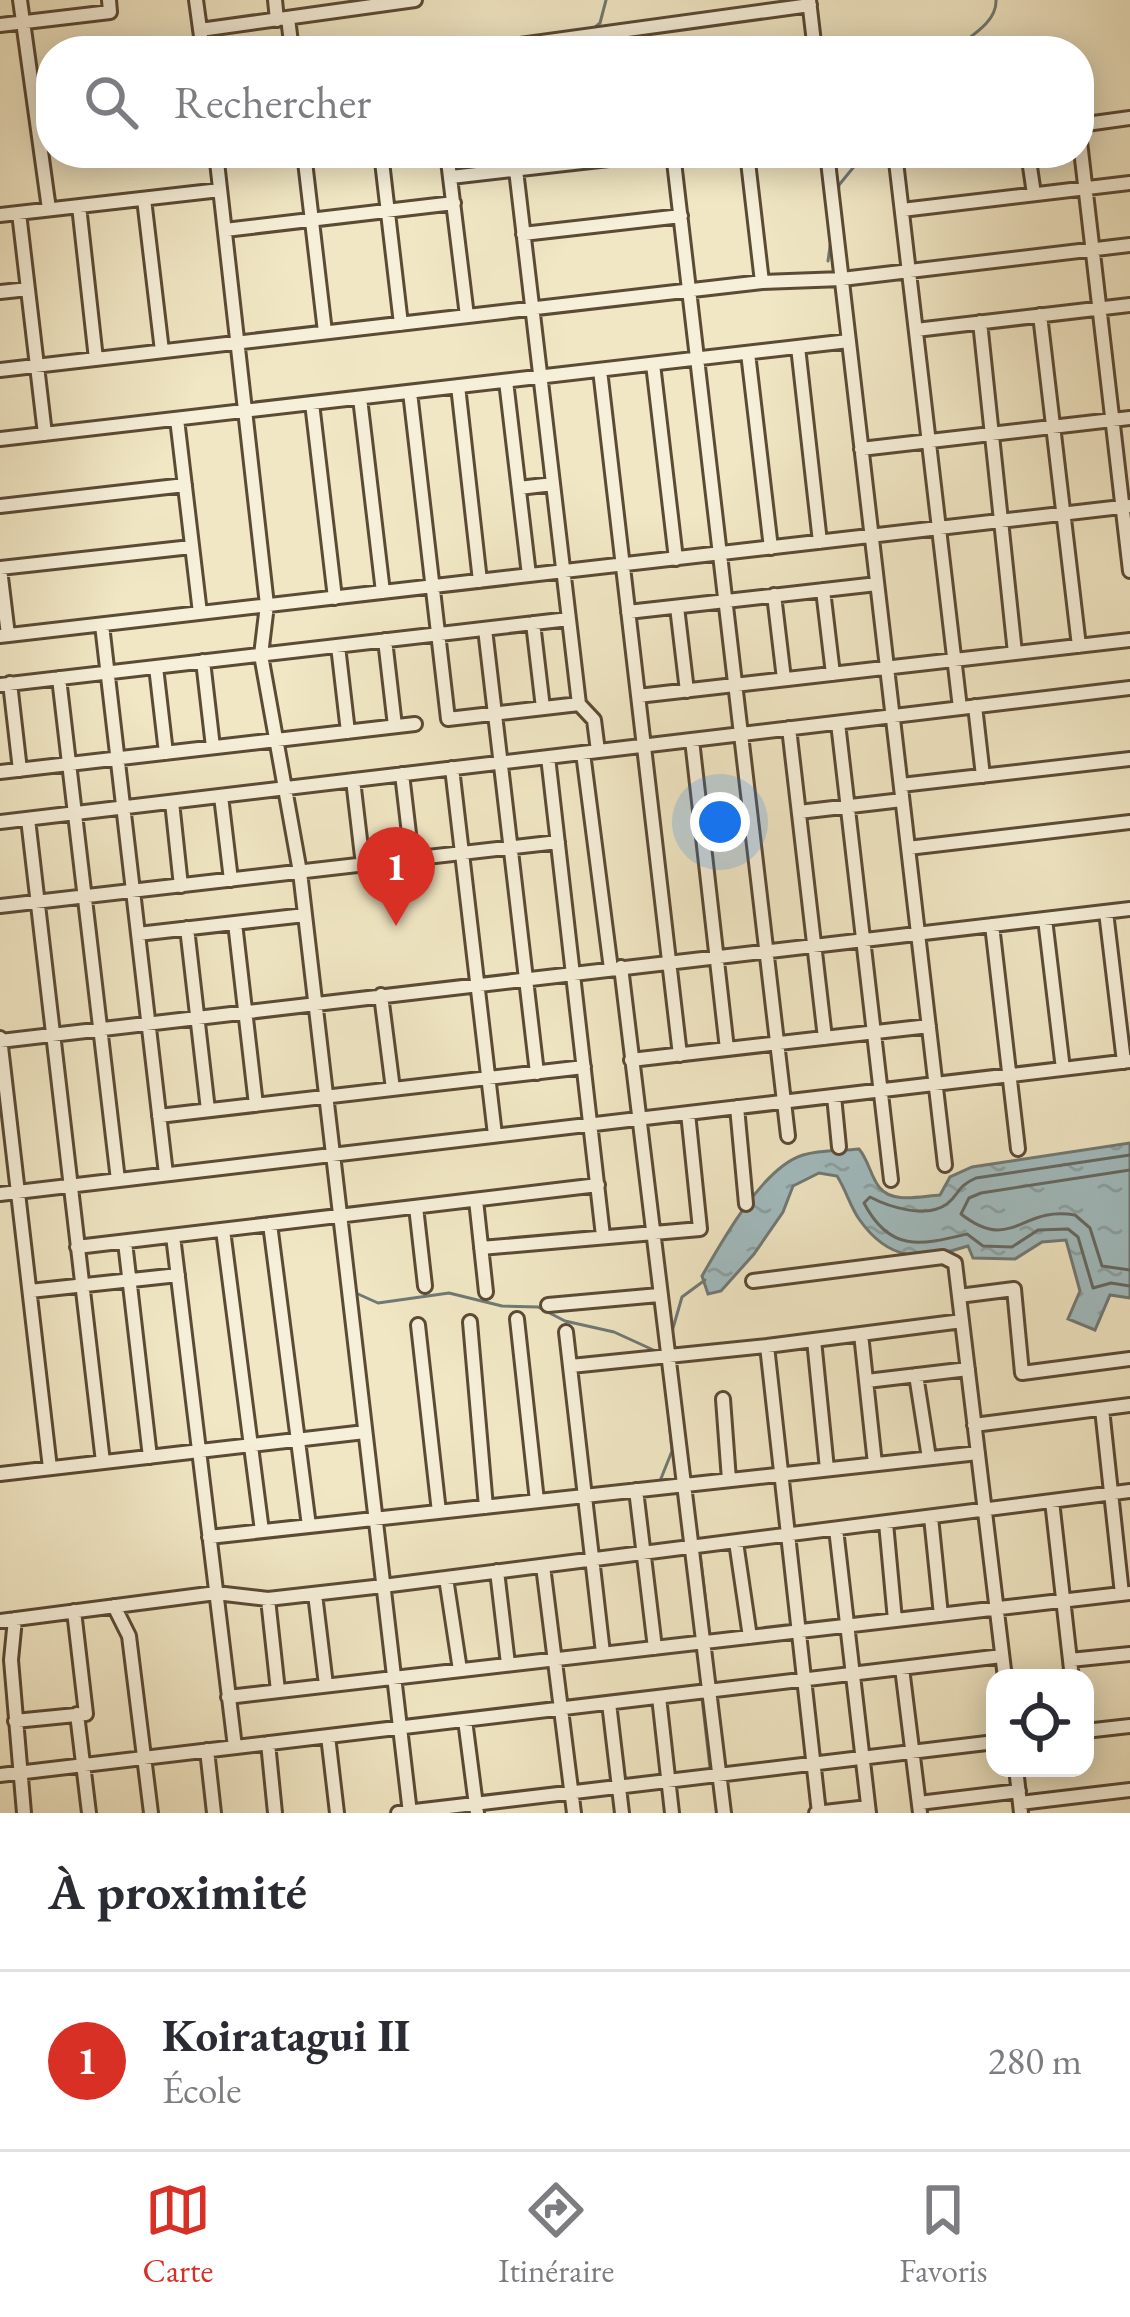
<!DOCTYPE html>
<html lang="fr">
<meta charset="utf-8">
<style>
:root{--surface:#fff;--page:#f2f2f3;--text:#2b2b33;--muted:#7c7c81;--line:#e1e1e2;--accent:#d93025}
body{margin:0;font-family:"EB Garamond",serif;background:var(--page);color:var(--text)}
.controls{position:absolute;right:36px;bottom:36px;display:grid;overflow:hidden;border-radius:24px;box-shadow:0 6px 30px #0003}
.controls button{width:108px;height:108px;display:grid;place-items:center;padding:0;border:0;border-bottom:3px solid var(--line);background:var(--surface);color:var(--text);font:60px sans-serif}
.you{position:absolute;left:720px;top:822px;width:42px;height:42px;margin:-30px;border:9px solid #fff;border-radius:50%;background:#1a73e8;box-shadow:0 0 0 18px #1a73e833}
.badge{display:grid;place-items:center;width:78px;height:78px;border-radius:50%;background:var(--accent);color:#fff;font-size:39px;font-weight:700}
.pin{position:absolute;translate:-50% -99px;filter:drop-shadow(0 3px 6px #0008)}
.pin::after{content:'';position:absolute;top:63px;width:42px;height:36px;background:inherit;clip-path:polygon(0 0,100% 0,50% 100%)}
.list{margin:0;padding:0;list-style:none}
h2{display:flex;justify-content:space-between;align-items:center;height:156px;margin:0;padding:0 48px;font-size:51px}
h2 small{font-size:39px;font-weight:400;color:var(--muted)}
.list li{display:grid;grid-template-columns:78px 1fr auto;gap:36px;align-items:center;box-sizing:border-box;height:180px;padding:0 48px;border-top:3px solid var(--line)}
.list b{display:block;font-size:45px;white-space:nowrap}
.list p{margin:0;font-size:39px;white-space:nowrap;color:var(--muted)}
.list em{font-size:39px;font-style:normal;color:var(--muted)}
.icon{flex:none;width:66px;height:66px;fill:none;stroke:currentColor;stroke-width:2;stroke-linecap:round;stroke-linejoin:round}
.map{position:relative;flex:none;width:1130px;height:1813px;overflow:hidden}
.search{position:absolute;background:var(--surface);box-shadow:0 6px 30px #0003;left:36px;right:36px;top:36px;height:132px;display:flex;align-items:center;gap:30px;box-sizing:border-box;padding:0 42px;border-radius:48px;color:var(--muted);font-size:45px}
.sheet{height:336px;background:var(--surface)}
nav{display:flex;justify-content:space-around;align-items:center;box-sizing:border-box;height:168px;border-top:3px solid var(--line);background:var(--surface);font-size:33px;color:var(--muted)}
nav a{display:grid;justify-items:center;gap:6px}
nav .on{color:var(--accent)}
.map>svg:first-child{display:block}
</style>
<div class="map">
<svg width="1130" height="1813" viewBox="0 0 1130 1813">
<defs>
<pattern id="water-ripples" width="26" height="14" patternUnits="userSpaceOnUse" patternTransform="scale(3)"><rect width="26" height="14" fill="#a1bcc0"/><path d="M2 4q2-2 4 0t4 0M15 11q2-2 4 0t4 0" fill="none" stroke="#8ba1a3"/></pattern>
</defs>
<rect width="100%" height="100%" fill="#f1e7c4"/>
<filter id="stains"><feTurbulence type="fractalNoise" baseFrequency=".00167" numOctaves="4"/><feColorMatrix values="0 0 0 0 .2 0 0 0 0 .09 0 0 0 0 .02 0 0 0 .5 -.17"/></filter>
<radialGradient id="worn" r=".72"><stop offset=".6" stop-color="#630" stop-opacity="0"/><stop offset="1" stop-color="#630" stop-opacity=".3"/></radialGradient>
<path fill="url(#water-ripples)" stroke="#717975" stroke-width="3" d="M 1130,1143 L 1130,1298 L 1110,1295 L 1095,1330 L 1068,1319 L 1080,1291 L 1066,1240 L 1042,1242 L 1015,1259 L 973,1258 L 968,1246 C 921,1261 889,1262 859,1219 C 850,1206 846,1190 837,1176 L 819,1173 L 793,1186 L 783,1212 L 754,1254 L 721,1291 L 708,1294 L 702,1276 C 722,1241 763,1167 803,1155 C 820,1150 841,1151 859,1149 C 869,1161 870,1175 879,1187 C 892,1204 921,1196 940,1195 L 950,1177 L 972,1167 Z"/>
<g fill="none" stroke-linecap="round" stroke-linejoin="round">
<path stroke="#656862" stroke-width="3" d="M 1130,1155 L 976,1178 C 956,1187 960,1194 947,1204 C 926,1219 889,1207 870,1197 L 864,1203 C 890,1253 921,1245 967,1234 L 983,1246 L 1012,1247 L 1038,1230 L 1068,1229 L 1078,1237 L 1093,1288 L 1111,1283 L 1130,1286
M 1130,1170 L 981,1193 L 969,1198 L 961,1214 C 1012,1254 1021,1205 1075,1215 L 1090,1228 L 1102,1266 L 1130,1270"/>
<path stroke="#717975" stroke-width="3" d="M 593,29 L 600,23 L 606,0
M 952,51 C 969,37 997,23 996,0
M 838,194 L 839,185 L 861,158
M 828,261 L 831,239
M 358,1294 L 378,1303 L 449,1293 L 502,1306 L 538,1307 L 565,1321 L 614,1332 L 660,1353
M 671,1335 L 682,1297 L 705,1280
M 660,1481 L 672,1451 L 665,1380
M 693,1508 L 698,1538
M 700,1553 L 710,1637
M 702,1698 L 710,1768"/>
<g stroke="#5b4a34" stroke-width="18">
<path id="minor" d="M 20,0 L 49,209
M 196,0 L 203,51
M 275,0 L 277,20
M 809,0 L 815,51
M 288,18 L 292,51
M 0,25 L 110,12 L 109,0
M 200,30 L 415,0
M 475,51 L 810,5
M 1079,125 L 1130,118
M 1079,133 L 1130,571
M 216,153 L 267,605 L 261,655 L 300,872 L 410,1813
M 304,153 L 325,332
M 381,153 L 401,324
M 447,153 L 467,316
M 673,153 L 788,1136
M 747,153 L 762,282
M 827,153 L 945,1165
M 895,153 L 960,708
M 1028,153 L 1034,194
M 828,158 L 868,153
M 516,170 L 579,704 L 594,720 L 598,751
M 451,177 L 662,153
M 144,199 L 162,351
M 79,206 L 96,359
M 902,210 L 1130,183
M 19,213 L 45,434
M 0,215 L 220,190
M 225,230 L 454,203
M 523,234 L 681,216
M 0,292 L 28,289
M 1040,315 L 1079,646
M 980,322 L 1015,653
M 916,330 L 1130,305
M 798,347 L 820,542
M 748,353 L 771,548
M 653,364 L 676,559
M 0,370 L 762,282 L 842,279 L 1130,245
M 600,370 L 680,1055
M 506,381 L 529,575
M 458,386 L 480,581
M 410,392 L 448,719 L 579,704
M 360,398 L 383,592
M 312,403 L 335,598
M 177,419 L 200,613
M 0,439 L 849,341
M 861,449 L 1130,418
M 519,488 L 553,484
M 0,506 L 185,485
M 0,568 L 191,547
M 0,569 L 8,635
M 823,590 L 833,674
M 774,595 L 784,679
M 677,607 L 687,691
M 628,612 L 877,584
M 533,623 L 543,708
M 102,625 L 166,1174
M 485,629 L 537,1073
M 0,636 L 1130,506
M 385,640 L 395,726
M 338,646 L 348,732
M 203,661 L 213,747
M 156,667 L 166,753
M 59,678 L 118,1180
M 10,683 L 20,770
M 0,685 L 569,619
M 638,696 L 1130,640
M 975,706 L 983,776
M 838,723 L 891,1180
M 789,728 L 825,1038
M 692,740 L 727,1049
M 583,753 L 611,969
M 548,757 L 603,1236
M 452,768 L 495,1135
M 0,772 L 415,724
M 402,774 L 412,859
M 353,780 L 363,865
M 901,785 L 1130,759
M 221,796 L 231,880
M 172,802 L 181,886
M 799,812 L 902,800
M 28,819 L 103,1462
M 0,822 L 1130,688
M 908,848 L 1130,822
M 0,906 L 558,842
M 1106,912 L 1124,1062
M 1045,919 L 1063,1069
M 235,923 L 256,1105
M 992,925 L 1018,1149
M 187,928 L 208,1110
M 138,934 L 305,915
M 621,967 L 724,1813
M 381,995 L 393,1089
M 0,1038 L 50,1468
M 0,1041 L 1130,909
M 631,1060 L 929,1026
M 834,1096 L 839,1147
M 737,1107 L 746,1204
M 159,1116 L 584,1067
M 0,1194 L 1130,1061
M 476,1200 L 486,1292
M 416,1207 L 425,1286
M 270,1224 L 309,1526
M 223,1230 L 262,1531
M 173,1236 L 235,1747
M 125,1242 L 150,1457
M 77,1247 L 598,1185
M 481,1248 L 700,1229 L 688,1113
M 753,1281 L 943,1257 L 955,1263 L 1005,1678
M 30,1291 L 178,1275
M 959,1296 L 1014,1289 L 1022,1373 L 1130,1359
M 548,1305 L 659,1295
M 517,1319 L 537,1501
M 470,1322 L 486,1507
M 418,1325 L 439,1512
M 566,1332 L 603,1653
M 861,1334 L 875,1464
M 814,1340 L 827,1469
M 767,1346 L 819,1813
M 571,1366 L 767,1346 L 962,1321
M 916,1375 L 929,1458
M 867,1381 L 968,1369
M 723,1399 L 729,1480
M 1102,1409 L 1122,1594
M 974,1425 L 1130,1405
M 0,1474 L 365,1432
M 636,1490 L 655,1648
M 1052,1501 L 1072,1678
M 931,1517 L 941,1615
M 886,1523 L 895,1620
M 836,1529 L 869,1813
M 209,1537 L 978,1453
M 736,1542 L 750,1637
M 543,1566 L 574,1813
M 497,1571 L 508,1664
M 446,1578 L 460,1670
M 315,1594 L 326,1685
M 268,1599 L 278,1691
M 114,1606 L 129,1636 L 151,1813
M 15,1619 L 11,1660 L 24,1813
M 0,1621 L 216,1593 L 268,1599 L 383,1586 L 1130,1491
M 1070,1660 L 1130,1654
M 902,1668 L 920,1813
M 228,1697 L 1130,1593
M 659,1697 L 672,1813
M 609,1703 L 622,1813
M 77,1714 L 89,1813
M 465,1720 L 477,1813
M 15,1721 L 86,1714 L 74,1611
M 1085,1731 L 1130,1726
M 328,1736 L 337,1813
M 268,1743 L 275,1813
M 207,1750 L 214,1813
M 1016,1768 L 1021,1813
M 0,1775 L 1002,1656
M 919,1803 L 1019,1791
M 1020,1803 L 1130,1790
M 398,1813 L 995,1742
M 816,1813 L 868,1807"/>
</g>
<use href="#minor" stroke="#f6efd9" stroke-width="12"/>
</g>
<rect width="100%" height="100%" filter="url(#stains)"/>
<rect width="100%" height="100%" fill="url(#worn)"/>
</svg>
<div class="controls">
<button><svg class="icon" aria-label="locate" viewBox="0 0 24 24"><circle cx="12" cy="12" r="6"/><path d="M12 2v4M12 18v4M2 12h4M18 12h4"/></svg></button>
</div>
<div class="you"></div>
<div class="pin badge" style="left:396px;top:926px">1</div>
<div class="search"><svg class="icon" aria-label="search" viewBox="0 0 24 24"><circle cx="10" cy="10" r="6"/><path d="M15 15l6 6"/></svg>Rechercher</div>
</div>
<section class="sheet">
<h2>À proximité<small></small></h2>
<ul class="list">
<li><span class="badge">1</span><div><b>Koiratagui II</b><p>École</p></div><em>280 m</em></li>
</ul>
</section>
<nav>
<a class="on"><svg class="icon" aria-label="map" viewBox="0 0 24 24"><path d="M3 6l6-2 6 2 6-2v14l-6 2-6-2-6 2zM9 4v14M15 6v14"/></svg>Carte</a>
<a><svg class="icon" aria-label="directions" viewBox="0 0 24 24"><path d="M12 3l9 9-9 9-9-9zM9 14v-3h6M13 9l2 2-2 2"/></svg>Itinéraire</a>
<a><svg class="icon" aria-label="saved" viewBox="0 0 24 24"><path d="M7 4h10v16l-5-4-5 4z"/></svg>Favoris</a>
</nav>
